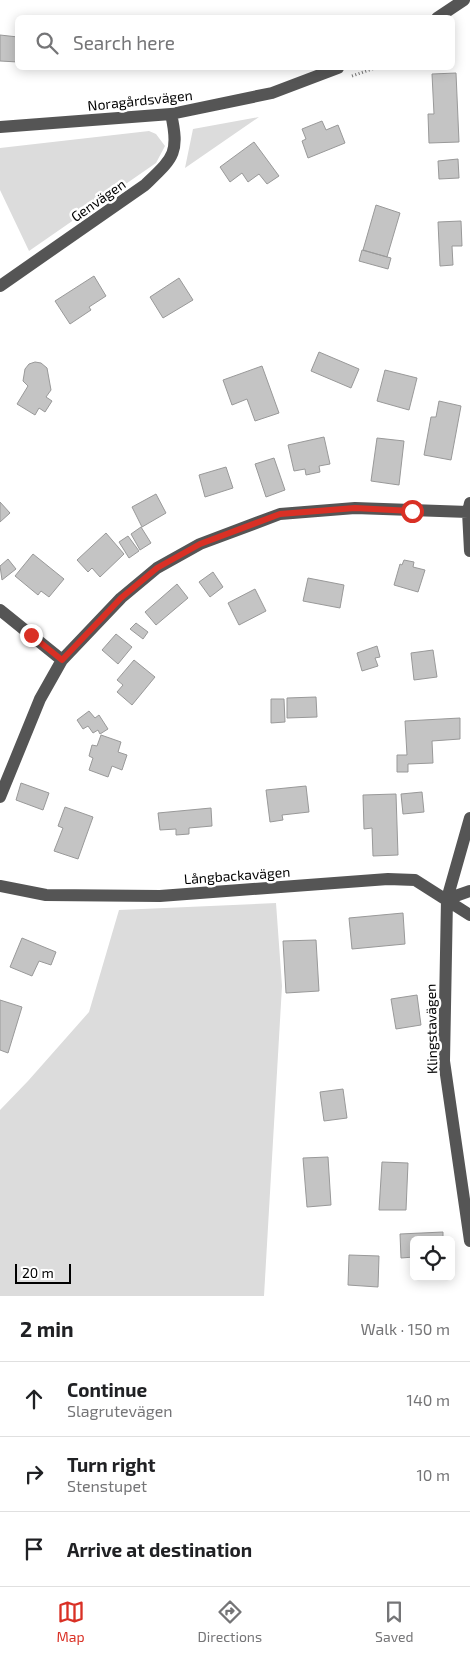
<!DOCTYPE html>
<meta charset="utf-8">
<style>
:root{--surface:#fff;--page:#f6f6f6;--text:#202124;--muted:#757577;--line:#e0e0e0;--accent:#d93025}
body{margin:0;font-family:"Exo 2",sans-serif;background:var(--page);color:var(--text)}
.controls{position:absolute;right:15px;bottom:15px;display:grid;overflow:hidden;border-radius:8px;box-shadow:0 2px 12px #0003}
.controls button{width:45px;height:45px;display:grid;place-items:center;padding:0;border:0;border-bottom:1px solid var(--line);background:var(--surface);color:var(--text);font:25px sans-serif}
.scale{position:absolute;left:15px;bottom:12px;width:56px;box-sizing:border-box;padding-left:5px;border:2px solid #000;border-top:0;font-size:14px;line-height:18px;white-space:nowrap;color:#000;-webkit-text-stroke:4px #fff;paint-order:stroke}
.stop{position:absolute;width:15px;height:15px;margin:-11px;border:4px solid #d93025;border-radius:50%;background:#fff}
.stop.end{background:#d93025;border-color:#fff;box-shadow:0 1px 5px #0008}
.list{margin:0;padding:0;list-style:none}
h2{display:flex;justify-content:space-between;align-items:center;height:65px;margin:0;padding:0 20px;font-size:21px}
h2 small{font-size:16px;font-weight:400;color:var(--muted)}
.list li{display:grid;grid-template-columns:32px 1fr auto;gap:15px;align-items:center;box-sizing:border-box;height:75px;padding:0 20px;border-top:1px solid var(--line)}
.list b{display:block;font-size:19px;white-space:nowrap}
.list p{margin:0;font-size:16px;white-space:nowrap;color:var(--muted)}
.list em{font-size:16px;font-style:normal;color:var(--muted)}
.icon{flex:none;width:28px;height:28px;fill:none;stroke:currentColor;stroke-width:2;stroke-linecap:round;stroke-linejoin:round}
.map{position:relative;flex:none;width:470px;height:1296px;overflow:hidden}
.search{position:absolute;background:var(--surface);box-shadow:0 2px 12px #0003;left:15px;right:15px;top:15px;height:55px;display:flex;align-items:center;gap:12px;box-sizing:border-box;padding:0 18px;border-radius:8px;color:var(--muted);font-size:19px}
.sheet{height:290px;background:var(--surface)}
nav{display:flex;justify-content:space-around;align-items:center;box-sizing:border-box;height:70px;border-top:1px solid var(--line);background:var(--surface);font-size:14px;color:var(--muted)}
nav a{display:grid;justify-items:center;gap:2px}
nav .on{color:var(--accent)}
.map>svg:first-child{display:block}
</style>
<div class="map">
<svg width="470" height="1296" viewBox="0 0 470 1296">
<rect width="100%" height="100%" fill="#fff"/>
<path fill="#dcdcdc" d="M 259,117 L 185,168 L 193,129 Z
M 149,131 L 156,134 L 165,146 L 156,163 L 29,251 L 0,190 L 0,148 Z
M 276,903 L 282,986 L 264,1296 L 0,1296 L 0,1110 L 28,1081 L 89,1012 L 119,910 Z"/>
<path fill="#c4c4c4" stroke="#999" d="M 0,35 L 18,37 L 18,62 L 0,61 Z
M 456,73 L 459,142 L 429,143 L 428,114 L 434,114 L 432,74 Z
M 322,121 L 326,130 L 338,125 L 345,143 L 308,158 L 302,141 L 306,139 L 302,129 Z
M 254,142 L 279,176 L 267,184 L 259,174 L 248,182 L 242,173 L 230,182 L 220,167 Z
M 458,159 L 459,178 L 439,179 L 438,161 Z
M 376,205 L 400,213 L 387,257 L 363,250 Z
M 461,221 L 462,246 L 452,246 L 453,265 L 440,266 L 438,222 Z
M 362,250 L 391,258 L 388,269 L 359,261 Z
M 94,276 L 106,296 L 89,307 L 91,310 L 70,324 L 55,301 Z
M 179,278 L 193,300 L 163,318 L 150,297 Z
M 319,352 L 359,369 L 351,388 L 311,371 Z
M 35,362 L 41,363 L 47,368 L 51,390 L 46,397 L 52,401 L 45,412 L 39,408 L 35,415 L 17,404 L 28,386 L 23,381 L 25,369 L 29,364 Z
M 262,366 L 279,413 L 255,421 L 247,399 L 232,405 L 223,380 Z
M 385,370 L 417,378 L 409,410 L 377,401 Z
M 439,401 L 461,406 L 451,460 L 424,455 L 431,417 L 436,417 Z
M 324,437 L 330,464 L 319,466 L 320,472 L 306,475 L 305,469 L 294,471 L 288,445 Z
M 377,438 L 404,441 L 399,485 L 371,481 Z
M 274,458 L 285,490 L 266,497 L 255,464 Z
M 226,467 L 233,488 L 205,497 L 199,475 Z
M 156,494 L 166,513 L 142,527 L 132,507 Z
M 0,502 L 10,513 L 0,522 Z
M 141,527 L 151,543 L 140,550 L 131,534 Z
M 106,533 L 124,554 L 100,577 L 92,568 L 88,572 L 77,560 Z
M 128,536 L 139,551 L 129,558 L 119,542 Z
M 33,554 L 64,579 L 49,597 L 41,591 L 38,595 L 15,576 Z
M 8,559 L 16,569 L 2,580 L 0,566 Z
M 404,560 L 414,562 L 413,567 L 425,570 L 418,592 L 394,585 L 400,564 L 402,565 Z
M 213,572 L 223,587 L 210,597 L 199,582 Z
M 308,578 L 344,585 L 340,608 L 303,601 Z
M 177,584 L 188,598 L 156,625 L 145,612 Z
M 255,589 L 266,611 L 239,625 L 228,603 Z
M 136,623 L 148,632 L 143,639 L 130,629 Z
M 116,634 L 132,647 L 118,664 L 102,650 Z
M 377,646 L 380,657 L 375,658 L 378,666 L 362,671 L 357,653 Z
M 433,650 L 437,677 L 414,680 L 411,653 Z
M 134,660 L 155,677 L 132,705 L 117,692 L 123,685 L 117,680 Z
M 316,697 L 317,717 L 287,718 L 287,698 Z
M 271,699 L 284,699 L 285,722 L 271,723 Z
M 89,711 L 95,718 L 99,715 L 108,729 L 100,734 L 98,730 L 93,733 L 88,726 L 83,729 L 77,720 Z
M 460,718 L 460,739 L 432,741 L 433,763 L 408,764 L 408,772 L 397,772 L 397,755 L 407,755 L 405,721 Z
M 101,735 L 121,742 L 118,752 L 127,755 L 122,770 L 112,766 L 108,777 L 89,770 L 93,758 L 89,756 L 92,745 L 97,746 Z
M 21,783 L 49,793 L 43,810 L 16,800 Z
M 306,786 L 309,812 L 282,815 L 283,820 L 270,822 L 266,790 Z
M 422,792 L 424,812 L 403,814 L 401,794 Z
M 396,794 L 398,855 L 373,856 L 372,828 L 364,829 L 363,795 Z
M 65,807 L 93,817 L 78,859 L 54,851 L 63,828 L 58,826 Z
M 211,808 L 212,826 L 189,828 L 189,834 L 176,835 L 176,829 L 160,830 L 158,813 Z
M 403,913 L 405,944 L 352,949 L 349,918 Z
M 22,938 L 56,952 L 51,965 L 39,961 L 32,976 L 10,967 Z
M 316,940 L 319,991 L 286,993 L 283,941 Z
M 417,995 L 421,1025 L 396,1029 L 391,999 Z
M 0,1000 L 22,1007 L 8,1053 L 0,1050 Z
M 343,1089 L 347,1118 L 324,1121 L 320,1092 Z
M 328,1157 L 331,1205 L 307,1207 L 303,1158 Z
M 382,1162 L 408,1163 L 406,1210 L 379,1210 Z
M 443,1232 L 443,1240 L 414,1240 L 414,1257 L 401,1258 L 400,1234 Z
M 349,1255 L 379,1256 L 378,1287 L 348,1285 Z"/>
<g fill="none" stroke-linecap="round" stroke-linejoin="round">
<path stroke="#777" stroke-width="3" stroke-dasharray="1 2.5" stroke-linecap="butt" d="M 352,76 L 375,68"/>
<path stroke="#555" stroke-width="12" d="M 437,18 L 464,0
M 0,127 L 171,114 L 272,93 L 338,68
M 0,286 L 145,185 C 173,158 180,154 171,114
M 470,503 L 468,512 L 470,551
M 0,610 L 62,660
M 0,797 L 40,699 L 62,660 L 121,598 L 157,568 L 200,544 L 280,514 L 355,508 L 468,512
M 470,818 L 447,899 L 444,1061 L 470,1241
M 0,886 L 46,895 L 160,896 L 388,879 L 415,880 L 470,915
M 447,899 L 470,891"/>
</g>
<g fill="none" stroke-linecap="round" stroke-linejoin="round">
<path stroke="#d93025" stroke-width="6" d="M 31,635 L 62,660 L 121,598 L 157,568 L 200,544 L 280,514 L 355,508 L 412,511"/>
</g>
<g text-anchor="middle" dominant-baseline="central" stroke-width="5" stroke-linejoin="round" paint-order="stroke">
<g font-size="14" fill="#000" stroke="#fff">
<text transform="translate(140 100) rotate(-6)">Noragårdsvägen</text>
<text transform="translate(98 200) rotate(-35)">Genvägen</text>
<text transform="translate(237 875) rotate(-4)">Långbackavägen</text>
<text transform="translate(431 1029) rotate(-91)">Klingstavägen</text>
</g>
</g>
</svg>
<div class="controls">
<button><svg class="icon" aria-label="locate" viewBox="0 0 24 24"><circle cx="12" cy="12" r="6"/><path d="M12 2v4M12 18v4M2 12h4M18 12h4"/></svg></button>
</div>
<div class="scale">20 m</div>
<div class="stop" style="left:412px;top:511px"></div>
<div class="stop end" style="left:31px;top:635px"></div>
<div class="search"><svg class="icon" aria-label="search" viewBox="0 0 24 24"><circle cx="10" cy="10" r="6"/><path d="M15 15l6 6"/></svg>Search here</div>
</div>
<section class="sheet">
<h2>2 min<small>Walk · 150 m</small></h2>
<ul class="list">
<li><svg class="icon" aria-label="ahead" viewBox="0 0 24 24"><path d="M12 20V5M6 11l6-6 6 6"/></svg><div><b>Continue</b><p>Slagrutevägen</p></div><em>140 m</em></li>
<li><svg class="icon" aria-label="right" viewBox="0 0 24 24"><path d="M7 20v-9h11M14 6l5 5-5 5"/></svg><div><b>Turn right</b><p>Stenstupet</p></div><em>10 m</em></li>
<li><svg class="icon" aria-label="arrive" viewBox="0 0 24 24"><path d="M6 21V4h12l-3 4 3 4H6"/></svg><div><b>Arrive at destination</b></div></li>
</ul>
</section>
<nav>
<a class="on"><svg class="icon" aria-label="map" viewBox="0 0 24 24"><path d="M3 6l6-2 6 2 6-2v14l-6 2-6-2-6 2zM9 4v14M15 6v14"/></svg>Map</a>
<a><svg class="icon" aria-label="directions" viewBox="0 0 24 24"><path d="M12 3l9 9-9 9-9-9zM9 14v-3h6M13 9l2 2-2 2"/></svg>Directions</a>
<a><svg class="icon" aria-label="saved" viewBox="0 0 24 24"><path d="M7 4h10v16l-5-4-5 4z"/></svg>Saved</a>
</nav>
